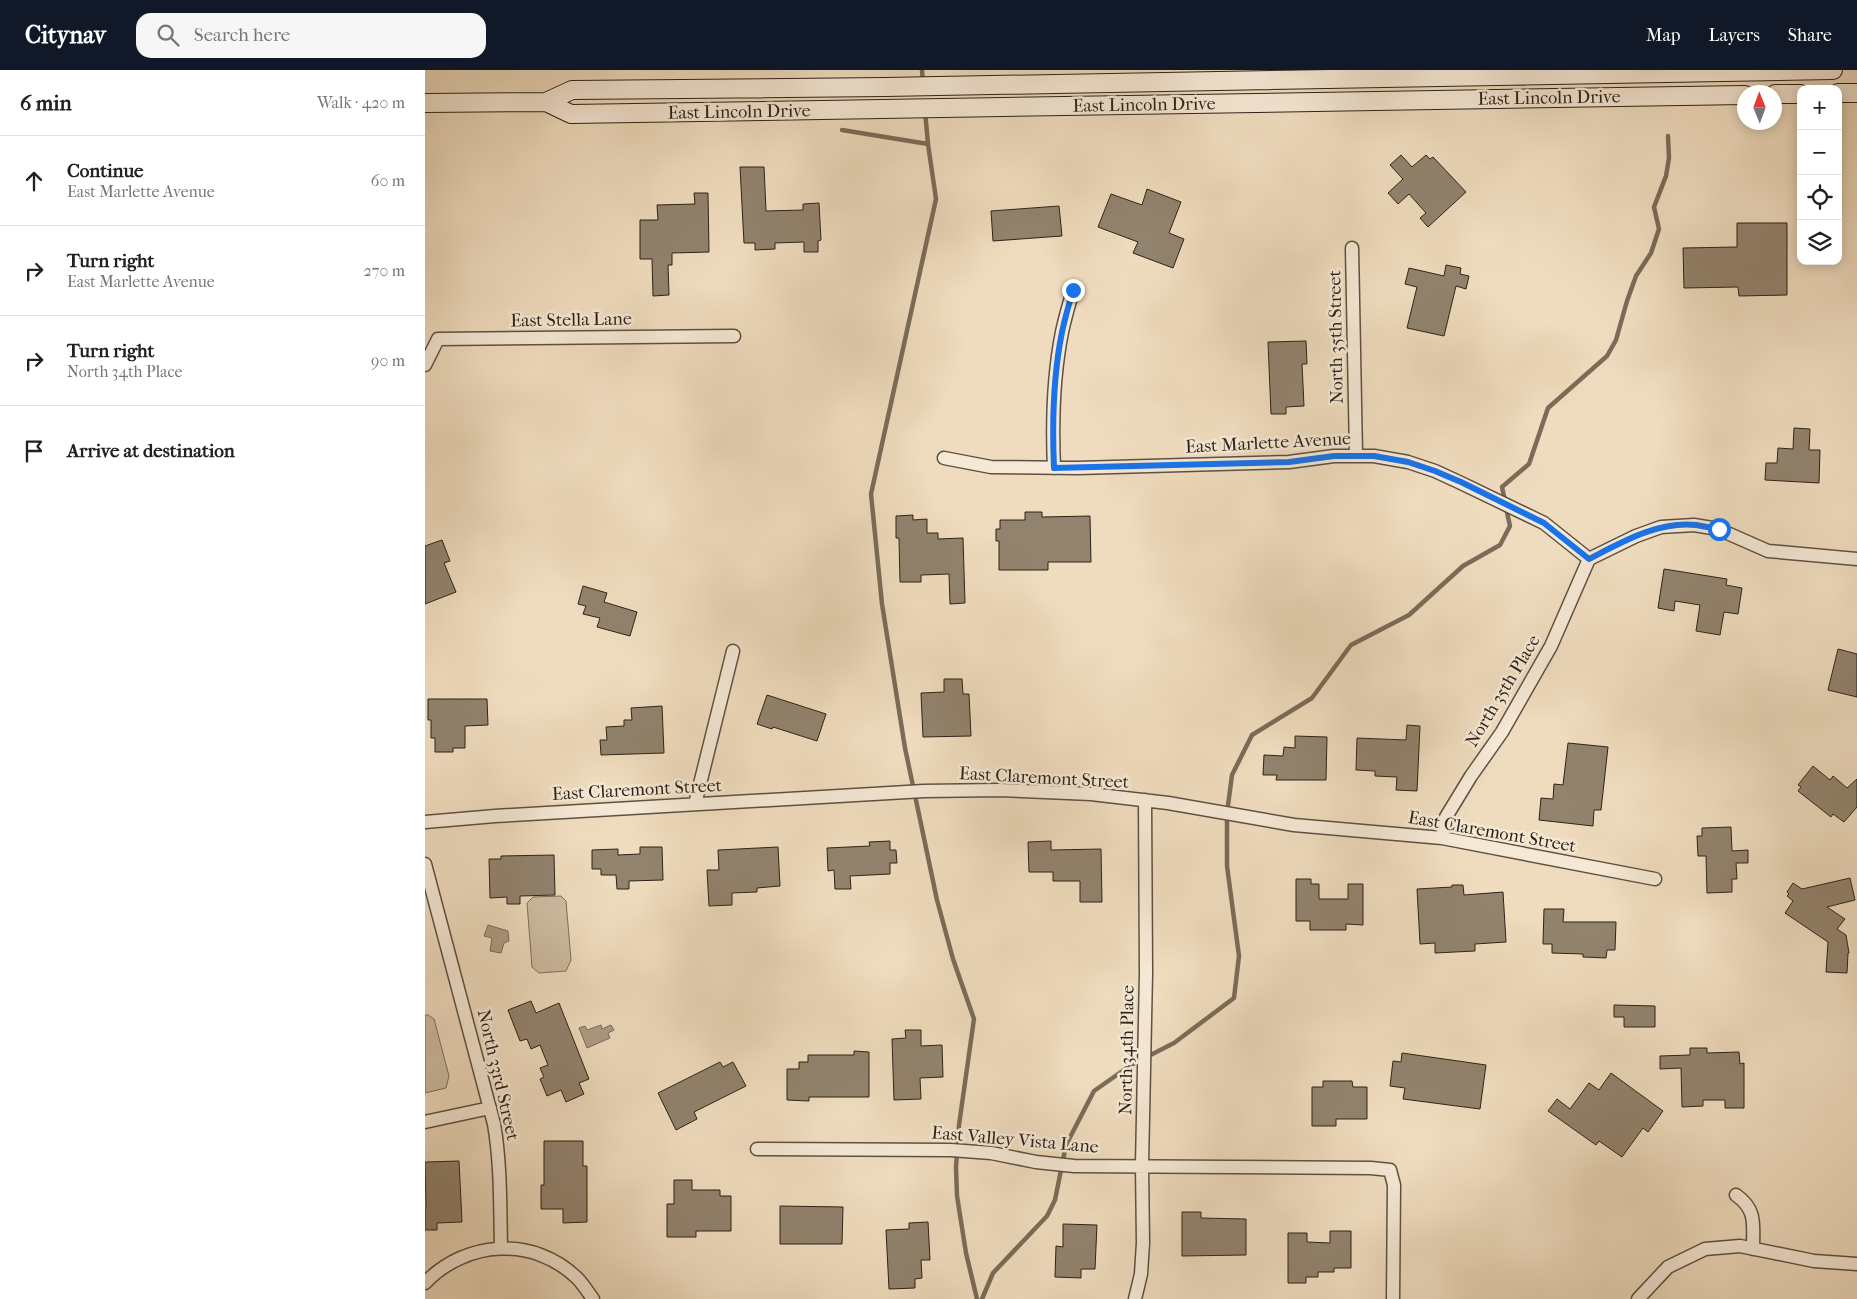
<!DOCTYPE html>
<meta charset="utf-8">
<style>
:root{--surface:#fff;--page:#f6f6f6;--text:#202124;--muted:#757577;--line:#e0e0e0;--accent:#111827}
body{margin:0;font-family:"IM FELL French Canon",serif;background:var(--page);color:var(--text)}
.controls{position:absolute;right:15px;top:15px;display:grid;overflow:hidden;border-radius:10px;box-shadow:0 2px 12px #0003}
.controls button{width:45px;height:45px;display:grid;place-items:center;padding:0;border:0;border-bottom:1px solid var(--line);background:var(--surface);color:var(--text);font:25px sans-serif}
.compass{position:absolute;left:1312px;top:15px;width:45px;height:45px;border-radius:50%;background:var(--surface);box-shadow:0 2px 12px #0003;rotate:359deg}
.stop{position:absolute;width:15px;height:15px;margin:-11px;border:4px solid #1a73e8;border-radius:50%;background:#fff}
.stop.end{background:#1a73e8;border-color:#fff;box-shadow:0 1px 5px #0008}
.list{margin:0;padding:0;list-style:none}
h2{display:flex;justify-content:space-between;align-items:center;height:65px;margin:0;padding:0 20px;font-size:21px}
h2 small{font-size:16px;font-weight:400;color:var(--muted)}
.list li{display:grid;grid-template-columns:32px 1fr auto;gap:15px;align-items:center;box-sizing:border-box;height:90px;padding:0 20px;border-top:1px solid var(--line)}
.list b{display:block;font-size:19px;white-space:nowrap}
.list p{margin:0;font-size:16px;white-space:nowrap;color:var(--muted)}
.list em{font-size:16px;font-style:normal;color:var(--muted)}
.icon{flex:none;width:28px;height:28px;fill:none;stroke:currentColor;stroke-width:2;stroke-linecap:round;stroke-linejoin:round}
.map{position:relative;flex:none;width:1432px;height:1229px;overflow:hidden}
header{display:flex;align-items:center;gap:30px;box-sizing:border-box;height:70px;padding:0 25px;background:var(--accent);color:#fff}
header strong{font-size:24px}
nav{display:flex;gap:28px;margin-inline-start:auto;font-size:18px}
.search{width:350px;height:45px;background:var(--page);display:flex;align-items:center;gap:12px;box-sizing:border-box;padding:0 18px;border-radius:15px;color:var(--muted);font-size:19px}
main{display:flex}
aside{flex:1;background:var(--surface)}
.map>svg:first-child{display:block}
</style>
<header>
<strong>Citynav</strong>
<div class="search"><svg class="icon" aria-label="search" viewBox="0 0 24 24"><circle cx="10" cy="10" r="6"/><path d="M15 15l6 6"/></svg>Search here</div>
<nav><a>Map</a><a>Layers</a><a>Share</a></nav>
</header>
<main>
<aside>
<h2>6 min<small>Walk · 420 m</small></h2>
<ul class="list">
<li><svg class="icon" aria-label="ahead" viewBox="0 0 24 24"><path d="M12 20V5M6 11l6-6 6 6"/></svg><div><b>Continue</b><p>East Marlette Avenue</p></div><em>60 m</em></li>
<li><svg class="icon" aria-label="right" viewBox="0 0 24 24"><path d="M7 20v-9h11M14 6l5 5-5 5"/></svg><div><b>Turn right</b><p>East Marlette Avenue</p></div><em>270 m</em></li>
<li><svg class="icon" aria-label="right" viewBox="0 0 24 24"><path d="M7 20v-9h11M14 6l5 5-5 5"/></svg><div><b>Turn right</b><p>North 34th Place</p></div><em>90 m</em></li>
<li><svg class="icon" aria-label="arrive" viewBox="0 0 24 24"><path d="M6 21V4h12l-3 4 3 4H6"/></svg><div><b>Arrive at destination</b></div></li>
</ul>
</aside>
<div class="map">
<svg width="1432" height="1229" viewBox="0 0 1432 1229">
<rect width="100%" height="100%" fill="#efdcbe"/>
<filter id="stains"><feTurbulence type="fractalNoise" baseFrequency=".004" numOctaves="4"/><feColorMatrix values="0 0 0 0 .2 0 0 0 0 .09 0 0 0 0 .02 0 0 0 .5 -.17"/></filter>
<radialGradient id="worn" r=".72"><stop offset=".6" stop-color="#630" stop-opacity="0"/><stop offset="1" stop-color="#630" stop-opacity=".3"/></radialGradient>
<path fill="#cebda2" stroke="#7e705c" d="M 136,826 L 141,831 L 146,890 L 141,901 L 114,903 L 107,897 L 102,833 L 108,827 Z
M 0,945 L 3,945 L 9,949 L 24,1006 L 21,1018 L 0,1023 Z"/>
<path fill="#ad9d85" stroke="#7a6c59" d="M 63,855 L 83,861 L 84,871 L 79,873 L 76,883 L 65,881 L 67,868 L 59,866 Z
M 176,955 L 177,959 L 186,955 L 189,960 L 183,963 L 185,968 L 162,978 L 154,958 L 160,956 L 162,960 Z"/>
<g fill="none" stroke-linecap="round" stroke-linejoin="round">
<path stroke="#7a6c59" stroke-width="4.5" d="M 497,0 L 498,14
M 500,41 L 503,74 L 511,129 L 446,424 L 457,534 L 480,678 L 512,830 L 528,889 L 549,949 L 534,1055 L 531,1097 L 532,1126 L 541,1183 L 552,1229
M 417,60 L 503,74
M 1080,431 L 1077,417 L 1104,394 L 1123,338 L 1182,286 L 1191,270 L 1202,231 L 1211,206 L 1226,183 L 1234,159 L 1229,137 L 1241,106 L 1244,88 L 1243,66
M 557,1229 L 568,1203 L 622,1146 L 630,1130 L 641,1075 L 669,1021 L 706,995 L 749,973 L 809,928 L 814,886 L 802,796 L 802,743 L 807,705 L 827,665 L 887,628 L 926,575 L 984,545 L 1038,496 L 1075,475 L 1085,456 L 1081,438"/>
</g>
<path fill="#92836e" stroke="#2d2317" d="M 976,85 L 987,97 L 1001,85 L 1005,89 L 1008,87 L 1041,122 L 1003,157 L 995,148 L 1001,143 L 984,124 L 973,134 L 963,123 L 978,109 L 965,95 Z
M 315,97 L 339,97 L 341,141 L 378,140 L 378,134 L 394,133 L 396,170 L 393,171 L 393,182 L 379,182 L 379,172 L 350,173 L 350,179 L 330,180 L 330,173 L 319,173 Z
M 722,119 L 756,132 L 744,163 L 759,169 L 748,198 L 708,183 L 713,172 L 673,157 L 686,124 L 717,135 Z
M 269,123 L 283,123 L 284,182 L 247,183 L 247,195 L 243,195 L 244,225 L 228,226 L 227,189 L 215,189 L 215,150 L 233,150 L 232,135 L 270,134 Z
M 634,136 L 637,166 L 568,171 L 566,141 Z
M 1312,153 L 1362,153 L 1362,225 L 1314,226 L 1313,217 L 1259,218 L 1258,178 L 1312,177 Z
M 1021,195 L 1036,198 L 1035,204 L 1044,206 L 1041,219 L 1031,216 L 1019,266 L 982,258 L 992,217 L 980,214 L 984,198 L 1019,206 Z
M 881,271 L 882,294 L 877,294 L 879,336 L 861,337 L 861,344 L 846,344 L 843,272 Z
M 1369,358 L 1385,359 L 1384,380 L 1395,380 L 1394,413 L 1340,410 L 1341,393 L 1352,393 L 1353,378 L 1368,379 Z
M 600,442 L 617,442 L 617,447 L 665,446 L 666,492 L 623,492 L 623,500 L 574,500 L 574,471 L 571,471 L 571,459 L 575,459 L 575,450 L 600,450 Z
M 488,445 L 488,450 L 502,449 L 502,463 L 513,463 L 513,469 L 538,468 L 540,533 L 525,534 L 524,504 L 496,505 L 496,512 L 475,512 L 474,468 L 471,468 L 471,446 Z
M 17,470 L 25,491 L 19,493 L 31,522 L 0,534 L 0,476 Z
M 1239,499 L 1302,509 L 1301,515 L 1317,518 L 1313,544 L 1299,542 L 1295,565 L 1271,561 L 1275,535 L 1250,531 L 1249,541 L 1233,538 Z
M 158,516 L 182,523 L 179,532 L 212,542 L 205,566 L 172,557 L 175,548 L 158,544 L 161,536 L 153,534 Z
M 1413,579 L 1432,584 L 1432,627 L 1403,620 Z
M 519,609 L 537,609 L 538,624 L 544,624 L 546,666 L 498,667 L 496,623 L 519,622 Z
M 342,625 L 401,644 L 392,671 L 348,657 L 347,659 L 332,654 Z
M 3,629 L 62,629 L 63,655 L 40,656 L 40,678 L 28,678 L 28,682 L 10,682 L 10,668 L 6,668 L 6,650 L 3,650 Z
M 237,636 L 239,683 L 176,685 L 175,670 L 182,670 L 181,657 L 199,656 L 199,650 L 207,650 L 206,638 Z
M 982,655 L 995,656 L 992,721 L 971,720 L 972,707 L 950,706 L 950,701 L 931,700 L 932,668 L 981,670 Z
M 870,666 L 902,667 L 901,710 L 851,710 L 852,705 L 838,705 L 839,685 L 858,686 L 859,677 L 870,678 Z
M 1143,673 L 1183,677 L 1176,740 L 1169,740 L 1168,756 L 1114,750 L 1116,728 L 1128,729 L 1129,714 L 1138,715 Z
M 1388,696 L 1405,710 L 1408,706 L 1422,718 L 1432,709 L 1432,737 L 1419,752 L 1408,744 L 1406,747 L 1373,721 L 1376,717 L 1373,715 Z
M 1306,757 L 1307,781 L 1323,780 L 1323,793 L 1311,793 L 1312,809 L 1307,809 L 1307,822 L 1282,823 L 1281,786 L 1273,786 L 1272,766 L 1277,766 L 1277,758 Z
M 465,771 L 465,780 L 471,780 L 472,793 L 465,793 L 465,804 L 425,806 L 426,819 L 410,819 L 409,800 L 403,801 L 402,778 L 445,776 L 444,772 Z
M 626,771 L 626,780 L 676,779 L 677,832 L 655,832 L 655,811 L 628,811 L 628,802 L 604,802 L 603,772 Z
M 215,777 L 237,777 L 238,810 L 204,811 L 204,819 L 192,819 L 191,805 L 176,805 L 176,799 L 167,799 L 167,780 L 193,779 L 193,785 L 215,784 Z
M 353,777 L 355,816 L 332,818 L 332,822 L 307,823 L 307,835 L 284,836 L 282,800 L 294,800 L 293,780 Z
M 129,785 L 130,825 L 95,826 L 95,834 L 82,834 L 82,827 L 65,828 L 64,789 L 76,789 L 76,786 Z
M 1425,808 L 1430,830 L 1402,837 L 1420,849 L 1412,859 L 1421,865 L 1424,883 L 1423,883 L 1422,903 L 1401,902 L 1403,872 L 1360,843 L 1368,831 L 1362,826 L 1364,824 L 1362,822 L 1368,813 L 1377,819 Z
M 871,809 L 886,809 L 886,814 L 894,814 L 894,829 L 923,829 L 923,814 L 938,814 L 938,855 L 921,854 L 921,860 L 885,860 L 885,851 L 871,851 Z
M 1027,815 L 1038,815 L 1039,825 L 1078,822 L 1081,872 L 1050,874 L 1050,881 L 1010,883 L 1010,873 L 995,874 L 992,819 L 1027,817 Z
M 1119,839 L 1139,839 L 1138,852 L 1191,852 L 1190,880 L 1182,880 L 1181,888 L 1158,887 L 1158,884 L 1127,883 L 1127,874 L 1118,874 Z
M 106,931 L 111,943 L 134,933 L 164,1009 L 154,1013 L 159,1024 L 141,1032 L 136,1020 L 122,1026 L 115,1009 L 119,1007 L 115,998 L 123,995 L 115,975 L 106,979 L 102,969 L 95,971 L 83,940 Z
M 1189,935 L 1230,936 L 1230,957 L 1199,957 L 1199,947 L 1189,947 Z
M 480,960 L 496,960 L 496,976 L 517,975 L 518,1007 L 495,1008 L 496,1029 L 469,1030 L 467,969 L 481,968 Z
M 1265,978 L 1282,978 L 1282,983 L 1314,982 L 1315,994 L 1319,993 L 1319,1038 L 1300,1038 L 1300,1030 L 1278,1030 L 1278,1036 L 1257,1037 L 1256,998 L 1235,999 L 1235,986 L 1265,985 Z
M 429,981 L 444,982 L 444,1027 L 384,1027 L 384,1031 L 362,1030 L 362,999 L 374,999 L 374,992 L 383,992 L 383,985 L 429,985 Z
M 977,983 L 1061,995 L 1055,1039 L 978,1029 L 980,1018 L 965,1016 L 968,991 L 976,992 Z
M 295,992 L 298,997 L 308,992 L 321,1016 L 269,1042 L 272,1049 L 251,1060 L 233,1023 Z
M 1186,1003 L 1238,1041 L 1223,1062 L 1218,1058 L 1197,1087 L 1174,1071 L 1171,1075 L 1123,1041 L 1132,1029 L 1145,1039 L 1164,1013 L 1174,1020 Z
M 898,1011 L 927,1011 L 928,1017 L 942,1017 L 942,1049 L 911,1049 L 911,1056 L 887,1056 L 887,1017 L 898,1017 Z
M 119,1071 L 158,1071 L 158,1096 L 162,1096 L 162,1152 L 138,1153 L 138,1139 L 116,1139 L 116,1115 L 119,1115 Z
M 34,1091 L 37,1152 L 12,1153 L 12,1160 L 0,1160 L 0,1138 L 1,1138 L 0,1092 Z
M 249,1110 L 267,1110 L 267,1120 L 295,1120 L 295,1126 L 306,1126 L 306,1161 L 271,1161 L 271,1167 L 242,1167 L 242,1134 L 249,1134 Z
M 355,1136 L 418,1137 L 417,1174 L 355,1174 Z
M 757,1142 L 776,1142 L 776,1148 L 821,1149 L 821,1185 L 757,1186 Z
M 503,1152 L 505,1190 L 496,1190 L 497,1208 L 490,1209 L 490,1218 L 464,1219 L 461,1160 L 484,1159 L 484,1153 Z
M 638,1154 L 672,1155 L 670,1199 L 656,1199 L 656,1208 L 630,1207 L 631,1176 L 638,1177 Z
M 905,1161 L 926,1161 L 926,1198 L 909,1198 L 909,1202 L 893,1202 L 893,1207 L 881,1207 L 881,1213 L 863,1213 L 863,1163 L 882,1163 L 882,1172 L 905,1173 Z"/>
<g fill="none" stroke-linecap="round" stroke-linejoin="round">
<g stroke="#5e5141" stroke-width="15">
<path id="street" d="M 927,178 L 931,385
M 0,295 L 13,269 L 309,266
M 519,388 L 566,397 L 653,398 L 864,392 L 909,386 L 949,386 L 983,392 L 1010,401 L 1036,413 L 1119,453 L 1164,489 L 1211,466 L 1236,457 L 1269,455 L 1293,459 L 1343,481 L 1432,489
M 629,398 C 627,353 628,307 637,262 C 640,248 644,234 648,221
M 270,734 L 308,581
M 0,752 L 70,746 L 499,721 L 575,720 L 666,724 L 743,733 L 869,755 L 1017,768 L 1230,809
M 1017,768 L 1021,747 L 1046,706 L 1077,662 L 1126,576 L 1164,489
M 0,794 L 69,1054 C 76,1095 75,1136 76,1178
M 0,1052 L 65,1038
M 332,1079 L 526,1080 L 566,1083 L 611,1092 L 649,1096 L 946,1098 L 965,1100 L 969,1115 L 968,1229
M 1311,1125 C 1332,1140 1328,1154 1328,1179
M 0,1213 C 41,1170 109,1166 152,1208 C 158,1214 163,1222 168,1229
M 710,1229 L 716,1204 L 718,1173 L 717,1095 L 721,903 L 720,730
M 1213,1229 L 1243,1197 L 1280,1179 L 1315,1176 L 1389,1191 L 1432,1194"/>
</g>
<g stroke="#2d2317" stroke-width="20">
<path id="secondary" d="M 1413,23 L 1432,23
M 1350,24 L 1376,24
M 121,32 L 146,44 L 1320,25
M 0,33 L 121,32 L 147,20 L 460,17 L 1408,0"/>
</g>
<use href="#street" stroke="#f5e8d5" stroke-width="12"/>
<use href="#secondary" stroke="#f5e8d5" stroke-width="18"/>
</g>
<g fill="none" stroke-linecap="round" stroke-linejoin="round">
<path stroke="#1a73e8" stroke-width="6" d="M 648,220 C 644,234 640,248 637,262 C 628,307 627,353 629,398 L 864,392 L 909,386 L 949,386 L 983,392 L 1010,401 L 1036,412 L 1119,453 L 1164,489 C 1197,472 1233,451 1271,455 C 1278,456 1286,458 1294,459"/>
</g>
<g text-anchor="middle" dominant-baseline="central" stroke-width="5" stroke-linejoin="round" paint-order="stroke">
<g font-size="18" fill="#2d2317" stroke="#f5e8d5">
<text transform="translate(1124 28) rotate(-1)">East Lincoln Drive</text>
<text transform="translate(719 35) rotate(-1)">East Lincoln Drive</text>
<text transform="translate(314 42) rotate(-1)">East Lincoln Drive</text>
<text transform="translate(146 250) rotate(-1)">East Stella Lane</text>
<text transform="translate(911 267) rotate(-91)">North 35th Street</text>
<text transform="translate(843 373) rotate(-3)">East Marlette Avenue</text>
<text transform="translate(1078 621) rotate(-59)">North 35th Place</text>
<text transform="translate(619 708) rotate(3)">East Claremont Street</text>
<text transform="translate(212 720) rotate(-3)">East Claremont Street</text>
<text transform="translate(1067 762) rotate(10)">East Claremont Street</text>
<text transform="translate(702 980) rotate(-89)">North 34th Place</text>
<text transform="translate(73 1005) rotate(77)">North 33rd Street</text>
<text transform="translate(590 1070) rotate(5)">East Valley Vista Lane</text>
</g>
</g>
<rect width="100%" height="100%" filter="url(#stains)"/>
<rect width="100%" height="100%" fill="url(#worn)"/>
</svg>
<div class="controls">
<button>+</button>
<button>−</button>
<button><svg class="icon" aria-label="locate" viewBox="0 0 24 24"><circle cx="12" cy="12" r="6"/><path d="M12 2v4M12 18v4M2 12h4M18 12h4"/></svg></button>
<button><svg class="icon" aria-label="layers" viewBox="0 0 24 24"><path d="M12 4l9 5-9 5-9-5zM3 14l9 5 9-5"/></svg></button>
</div>
<svg class="compass" viewBox="-18 -18 36 36"><path d="M0-13l5 13h-10z" fill="#e53935"/><path d="M0 13l5-13h-10z" fill="#757577"/></svg>
<div class="stop" style="left:1294px;top:459px"></div>
<div class="stop end" style="left:648px;top:220px"></div>
</div>
</main>
